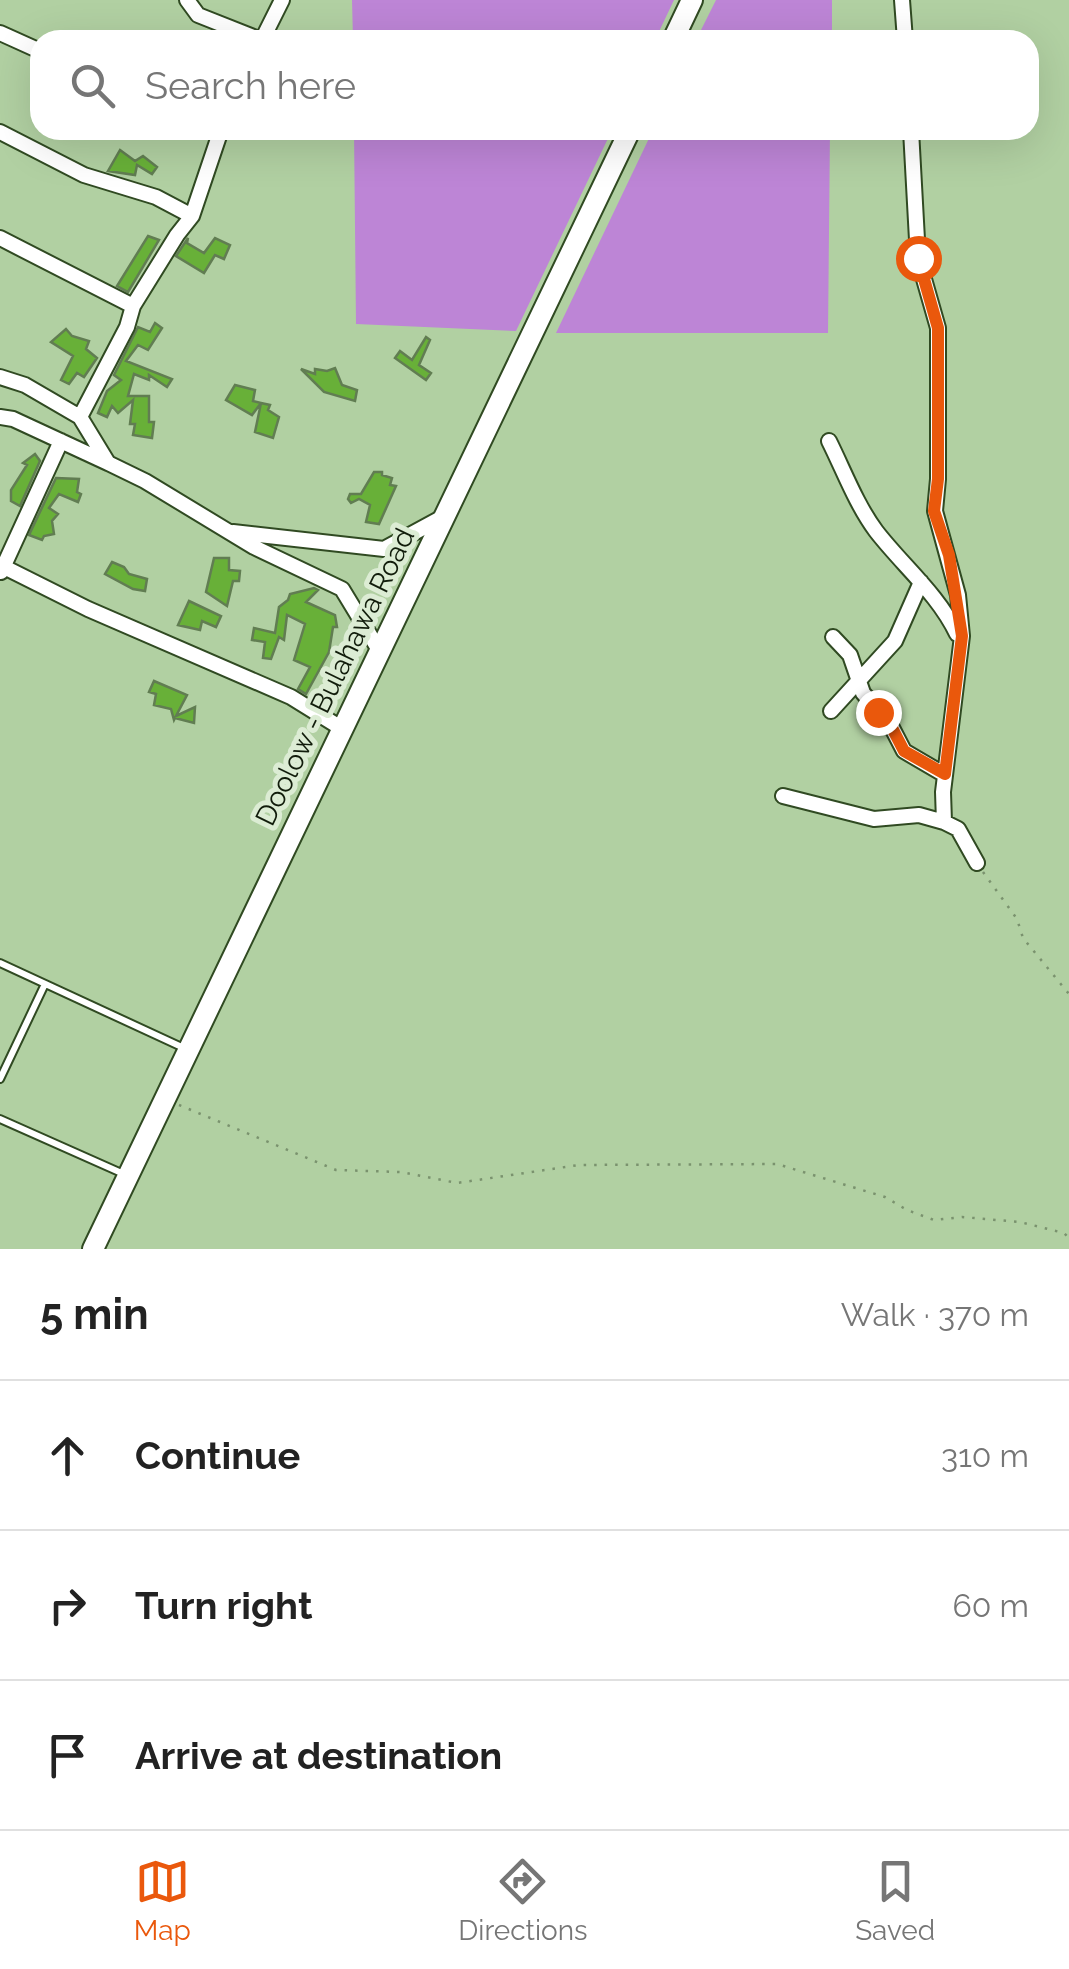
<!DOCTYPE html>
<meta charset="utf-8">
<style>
:root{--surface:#fff;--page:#f2f2f2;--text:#222;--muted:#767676;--line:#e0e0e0;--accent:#ea580c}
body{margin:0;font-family:Raleway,sans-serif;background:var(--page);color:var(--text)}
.stop{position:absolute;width:30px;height:30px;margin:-22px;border:8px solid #ea580c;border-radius:50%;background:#fff}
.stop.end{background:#ea580c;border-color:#fff;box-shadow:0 2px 10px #0008}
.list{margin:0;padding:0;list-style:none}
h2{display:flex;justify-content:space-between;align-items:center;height:130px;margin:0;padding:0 40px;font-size:42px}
h2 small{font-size:32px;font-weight:400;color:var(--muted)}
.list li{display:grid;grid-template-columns:65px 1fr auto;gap:30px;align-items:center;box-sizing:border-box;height:150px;padding:0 40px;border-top:2px solid var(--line)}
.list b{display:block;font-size:38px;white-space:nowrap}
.list em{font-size:32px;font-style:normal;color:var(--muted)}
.icon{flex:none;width:55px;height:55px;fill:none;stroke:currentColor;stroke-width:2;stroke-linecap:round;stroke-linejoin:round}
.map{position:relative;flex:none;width:1069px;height:1249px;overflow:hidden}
.search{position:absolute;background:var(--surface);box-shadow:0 10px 40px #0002;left:30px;right:30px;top:30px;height:110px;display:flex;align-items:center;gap:25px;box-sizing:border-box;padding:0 35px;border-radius:30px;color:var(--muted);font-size:38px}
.sheet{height:580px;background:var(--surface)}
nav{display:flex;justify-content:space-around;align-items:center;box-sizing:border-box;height:140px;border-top:2px solid var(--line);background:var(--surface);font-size:28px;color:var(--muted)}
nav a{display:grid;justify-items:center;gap:5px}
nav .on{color:var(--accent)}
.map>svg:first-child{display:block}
</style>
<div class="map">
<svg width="1069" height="1249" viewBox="0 0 1069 1249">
<rect width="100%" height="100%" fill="#b1d0a2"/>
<path fill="#bd85d6" d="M 352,0 L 674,0 L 655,40 L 353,40 Z
M 716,0 L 832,0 L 832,40 L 696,40 Z
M 354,130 L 612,130 L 516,331 L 356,324 Z
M 653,130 L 830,130 L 828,333 L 556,333 Z"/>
<path fill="#68b038" stroke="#617d52" stroke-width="2.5" d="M 120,150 L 135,161 L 143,156 L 157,167 L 152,174 L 137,165 L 135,175 L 108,171 Z
M 148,236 L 159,240 L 128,292 L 117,286 Z
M 188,238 L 187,243 L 204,253 L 215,238 L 230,245 L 224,259 L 215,255 L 204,273 L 176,256 Z
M 155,323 L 162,328 L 148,350 L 138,345 L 126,361 L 172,379 L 167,387 L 149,375 L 149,380 L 134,374 L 128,396 L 149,396 L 149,422 L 154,422 L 152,438 L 133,435 L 135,424 L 130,424 L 133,400 L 118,413 L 112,406 L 107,417 L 98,413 L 107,391 L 121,380 L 114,375 L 138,327 L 150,332 Z
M 66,329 L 72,336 L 89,341 L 86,349 L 97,358 L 84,377 L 77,373 L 69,384 L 61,380 L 73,356 L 51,342 Z
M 426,337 L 430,340 L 419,365 L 431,373 L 426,380 L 395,358 L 400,351 L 412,360 Z
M 335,368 L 342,385 L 357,390 L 355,401 L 324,392 L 301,369 L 315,374 L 315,369 L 327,371 Z
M 235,385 L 255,390 L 253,401 L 261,403 L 252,415 L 226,400 Z
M 261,403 L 270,405 L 268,410 L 279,417 L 273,438 L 255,432 Z
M 35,454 L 40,461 L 20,506 L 11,501 L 11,490 L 27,465 L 23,463 Z
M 374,472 L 382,472 L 382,475 L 392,478 L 390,485 L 396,486 L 379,524 L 366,522 L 370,505 L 359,499 L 351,503 L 348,499 L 350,494 L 361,494 Z
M 56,478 L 79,479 L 77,492 L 81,494 L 78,502 L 59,494 L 49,508 L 58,514 L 52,521 L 54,534 L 44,536 L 42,540 L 29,535 Z
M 214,558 L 229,558 L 229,570 L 240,571 L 239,581 L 233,581 L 227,606 L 206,592 Z
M 112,562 L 124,567 L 129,574 L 147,579 L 145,591 L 133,589 L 105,574 Z
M 314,588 L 318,590 L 306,602 L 335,615 L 337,627 L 333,627 L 329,652 L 306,694 L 298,689 L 310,667 L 294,660 L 305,624 L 287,615 L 284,640 L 279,637 L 271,659 L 263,658 L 265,642 L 252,640 L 254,628 L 275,633 L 279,607 L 288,600 L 290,594 Z
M 189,601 L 221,616 L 216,627 L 202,621 L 200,630 L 178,625 Z
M 154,681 L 187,695 L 176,716 L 195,707 L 194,723 L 175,718 L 174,720 L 171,709 L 154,705 L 156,694 L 149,692 Z"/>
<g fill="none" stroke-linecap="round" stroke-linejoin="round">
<g stroke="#304a22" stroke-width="10">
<path id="service" d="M 0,963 L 186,1049
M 0,1079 L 45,984
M 0,1119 L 126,1175"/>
</g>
<g stroke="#304a22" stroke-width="18">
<path id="minor" d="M 187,0 L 198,15 L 261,40
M 902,0 L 905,40
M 0,33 L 40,51
M 262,40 L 282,0
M 911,130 L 918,258 L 938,328 L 938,479 L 935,511 L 958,595 L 962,636 L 943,792 L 944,822 L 958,829 L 977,863
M 0,132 L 84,175 L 156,197 L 192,216
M 0,238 L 133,306
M 0,377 L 25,385 L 80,417 L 108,463 L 145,481 L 254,547 L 342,589 L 379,650
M 0,417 L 13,419 L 108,463
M 80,417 L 127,327 L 133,306 L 177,235 L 192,216 L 221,130
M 829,441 C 844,471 856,504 876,531 C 903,566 938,594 957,634
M 233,532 L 384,549 L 443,517
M 0,565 L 88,609 L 291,697 L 341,728
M 1,572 L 61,441
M 833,637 L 850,655 L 863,693 L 890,724 L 904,751 L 945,775
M 831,711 L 895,641 L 921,582
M 783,796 L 874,819 L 919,815 L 944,822"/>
</g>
<g stroke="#304a22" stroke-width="24">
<path id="secondary" d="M 673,40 L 692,0
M 93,1249 L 630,130"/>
</g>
<path stroke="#7a926e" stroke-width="2.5" stroke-dasharray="2.5 8" stroke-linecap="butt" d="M 983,872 L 1017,919 L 1023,938 L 1069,994
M 179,1105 L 336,1170 L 401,1172 L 457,1183 L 579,1165 L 777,1164 L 885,1197 L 907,1210 L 934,1220 L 962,1217 L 1020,1222 L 1064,1233 L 1069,1238"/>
<use href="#service" stroke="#fff" stroke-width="6"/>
<use href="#minor" stroke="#fff" stroke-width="14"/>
<use href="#secondary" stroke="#fff" stroke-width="20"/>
</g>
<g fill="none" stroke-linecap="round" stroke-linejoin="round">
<path stroke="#ea580c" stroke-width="12" d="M 878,712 L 890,724 L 904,751 L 945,774 L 962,636 L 949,555 L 934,511 L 938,479 L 938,328 L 918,258"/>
</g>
<g text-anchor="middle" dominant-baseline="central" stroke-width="10" stroke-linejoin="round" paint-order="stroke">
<g font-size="28" fill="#111c0b" stroke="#dcecd4">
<text transform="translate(335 677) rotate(-64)">Doolow - Bulahawa Road</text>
</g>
</g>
</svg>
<div class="stop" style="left:918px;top:258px"></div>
<div class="stop end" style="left:878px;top:712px"></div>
<div class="search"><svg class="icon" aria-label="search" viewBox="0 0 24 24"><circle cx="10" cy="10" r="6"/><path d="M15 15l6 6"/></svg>Search here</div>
</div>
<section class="sheet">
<h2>5 min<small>Walk · 370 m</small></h2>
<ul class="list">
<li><svg class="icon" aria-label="ahead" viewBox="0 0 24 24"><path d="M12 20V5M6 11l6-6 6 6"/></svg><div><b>Continue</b></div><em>310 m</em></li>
<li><svg class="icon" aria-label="right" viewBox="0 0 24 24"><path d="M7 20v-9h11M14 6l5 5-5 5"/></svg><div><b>Turn right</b></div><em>60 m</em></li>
<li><svg class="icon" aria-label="arrive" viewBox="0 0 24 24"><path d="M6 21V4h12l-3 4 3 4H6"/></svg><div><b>Arrive at destination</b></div></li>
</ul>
</section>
<nav>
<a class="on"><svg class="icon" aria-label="map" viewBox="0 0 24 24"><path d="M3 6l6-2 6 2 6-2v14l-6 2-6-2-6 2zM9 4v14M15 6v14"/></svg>Map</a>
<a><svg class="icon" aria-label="directions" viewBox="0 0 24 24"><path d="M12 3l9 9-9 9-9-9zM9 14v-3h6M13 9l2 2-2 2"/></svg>Directions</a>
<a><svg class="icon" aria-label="saved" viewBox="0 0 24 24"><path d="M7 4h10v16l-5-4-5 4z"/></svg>Saved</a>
</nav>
